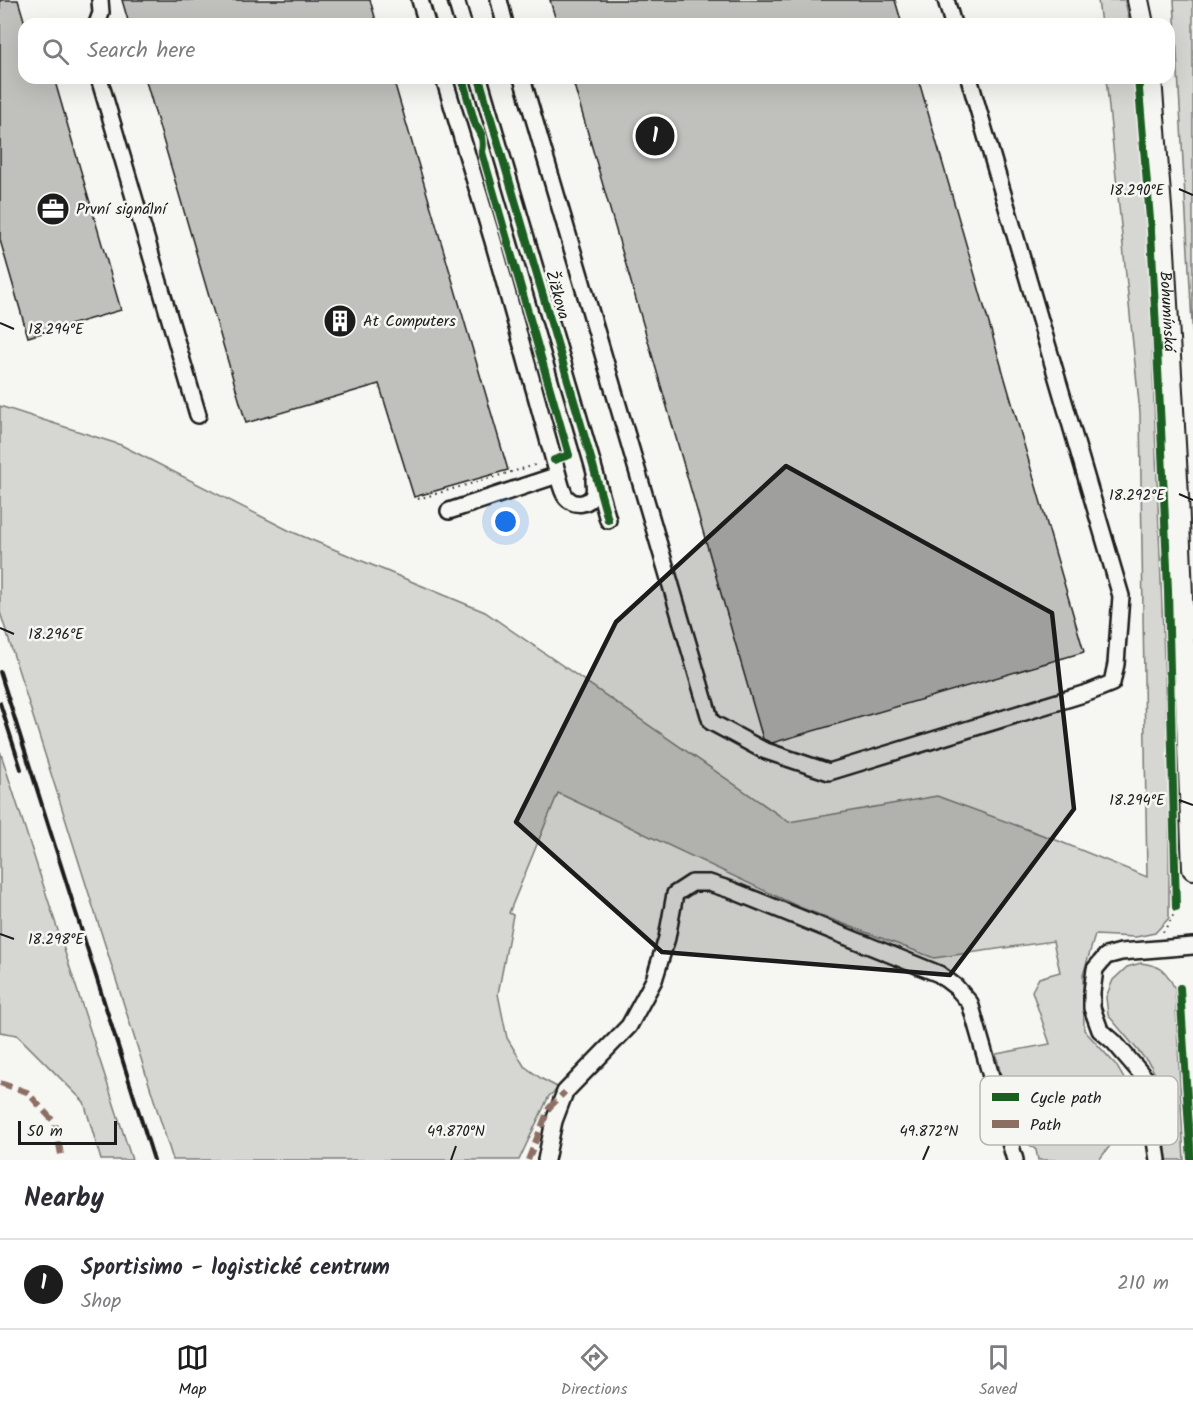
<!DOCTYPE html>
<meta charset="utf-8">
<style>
:root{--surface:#fff;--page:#f2f2f3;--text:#2b2b33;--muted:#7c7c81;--line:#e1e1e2;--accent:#1c1c1c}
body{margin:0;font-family:Kalam,sans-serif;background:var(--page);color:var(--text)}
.scale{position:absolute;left:18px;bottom:15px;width:99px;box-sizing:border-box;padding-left:6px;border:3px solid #1c1c1c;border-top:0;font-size:16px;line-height:21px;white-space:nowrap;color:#1c1c1c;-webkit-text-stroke:4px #f6f6f2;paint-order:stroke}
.you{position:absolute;left:506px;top:522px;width:21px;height:21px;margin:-15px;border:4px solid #fff;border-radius:50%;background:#1a73e8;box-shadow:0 0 0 9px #1a73e833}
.badge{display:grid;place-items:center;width:39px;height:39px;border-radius:50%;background:var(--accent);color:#fff;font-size:20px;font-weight:700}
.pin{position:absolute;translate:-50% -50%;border:3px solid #fff;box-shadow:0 2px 6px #0006}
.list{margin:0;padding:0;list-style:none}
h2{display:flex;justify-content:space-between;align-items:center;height:78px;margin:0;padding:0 24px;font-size:26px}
h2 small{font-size:20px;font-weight:400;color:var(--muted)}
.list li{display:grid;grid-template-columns:39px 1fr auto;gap:18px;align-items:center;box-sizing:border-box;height:90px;padding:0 24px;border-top:2px solid var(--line)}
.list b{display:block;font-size:22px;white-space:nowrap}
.list p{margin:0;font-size:20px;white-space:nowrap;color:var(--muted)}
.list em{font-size:20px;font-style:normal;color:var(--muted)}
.icon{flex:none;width:33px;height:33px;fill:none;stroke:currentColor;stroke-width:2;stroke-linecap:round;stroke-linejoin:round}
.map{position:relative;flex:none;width:1193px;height:1160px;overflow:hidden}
.search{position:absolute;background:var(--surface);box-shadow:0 6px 24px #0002;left:18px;right:18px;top:18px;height:66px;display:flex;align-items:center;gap:15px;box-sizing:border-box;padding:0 21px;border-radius:18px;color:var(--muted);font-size:22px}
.sheet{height:168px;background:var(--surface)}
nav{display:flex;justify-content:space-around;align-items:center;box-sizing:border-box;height:84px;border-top:2px solid var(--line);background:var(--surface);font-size:16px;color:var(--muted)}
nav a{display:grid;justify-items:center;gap:3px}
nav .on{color:var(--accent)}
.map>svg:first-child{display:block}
</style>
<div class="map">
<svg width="1193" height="1160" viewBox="0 0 1193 1160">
<rect width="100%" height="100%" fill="#f6f6f2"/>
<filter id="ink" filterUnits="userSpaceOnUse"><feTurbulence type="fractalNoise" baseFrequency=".0167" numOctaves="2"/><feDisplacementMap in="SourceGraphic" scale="12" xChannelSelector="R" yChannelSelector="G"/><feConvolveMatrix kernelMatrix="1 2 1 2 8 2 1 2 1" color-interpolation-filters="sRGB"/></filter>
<g filter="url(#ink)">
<path fill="#d6d6d2" stroke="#797977" stroke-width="1.5" d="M 1098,0 L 1125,0 L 1130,24 L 1101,24 Z
M 1174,0 L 1193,0 L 1193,341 Z
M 1106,78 L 1136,78 L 1147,220 L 1169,787 L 1169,918 L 1155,933 L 1136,937 L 1095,935 L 1083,975 L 1084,1030 L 1116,1065 L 1131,1091 L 1123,1129 L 1099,1160 L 1038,1160 L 1036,1150 L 1014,1132 L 996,1054 L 1050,1044 L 1032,991 L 1039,978 L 1060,972 L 1053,941 L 934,958 L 799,907 L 558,793 L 509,913 L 513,915 L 498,994 L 507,1038 L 524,1066 L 542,1079 L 559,1088 L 549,1096 L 519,1160 L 173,1160 L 0,612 L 0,406 L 121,445 L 290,531 L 485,612 L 789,822 L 937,796 L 1056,840 L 1147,877 L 1140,413 Z
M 0,751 L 132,1160 L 101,1160 L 84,1102 L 17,1035 L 0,1032 Z
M 1141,963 C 1162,966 1166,970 1175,989 L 1184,1160 L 1167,1160 L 1159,1083 L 1151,1066 L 1108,1015 L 1106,997 L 1113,980 L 1127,967 Z"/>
<path fill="#c0c0bd" stroke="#1c1c1c" stroke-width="1.5" d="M 0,0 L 18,0 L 24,20 L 24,78 L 54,78 L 121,310 L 28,337 L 0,240 Z
M 122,0 L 370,0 L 377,24 L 129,24 Z
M 550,0 L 895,0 L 902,24 L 557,24 Z
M 145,78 L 393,78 L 508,470 L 414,497 L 379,384 L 246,423 Z
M 572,78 L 918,78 L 1084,652 L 772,743 L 763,739 Z"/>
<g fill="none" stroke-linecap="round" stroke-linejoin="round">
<g stroke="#1c1c1c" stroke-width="20">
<path id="minor" d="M 420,0 L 427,24
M 456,0 L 463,24
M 499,0 L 505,24
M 946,0 L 953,24
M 97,24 L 101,13 L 100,0
M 99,78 L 198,415
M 444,78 L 493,241 L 558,475 L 449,511
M 479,78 L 592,462 L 608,520
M 522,78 L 711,722 L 763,750 L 829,772 L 1090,692 L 1112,683 L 1116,664 L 1121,596 L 969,78
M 558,475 C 560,482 562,492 566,497 C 574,507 590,505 594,493 C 595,489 594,484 594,479
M 546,1160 L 554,1121 L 565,1092 L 629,1026 L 654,980 L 667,938 L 675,894 L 692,883 L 709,883 L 731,890 L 939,974 L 956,987 L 970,1003 L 1015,1160
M 1158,1160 L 1145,1078 L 1114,1042 L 1100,1030 L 1092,1008 L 1092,992 L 1095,969 L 1106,956 L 1121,952 L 1193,946"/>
</g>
<g stroke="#1c1c1c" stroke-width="24">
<g id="major">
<path d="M 1138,0 L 1143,24"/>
<path id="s1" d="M 1151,78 L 1163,234 L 1178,496 L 1193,869"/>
</g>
</g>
<path stroke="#1c1c1c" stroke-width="2" stroke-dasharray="1.5 4.5" stroke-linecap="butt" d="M 418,499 L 539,464
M 1163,932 L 1172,918 L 1176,907"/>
<use href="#minor" stroke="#f6f6f2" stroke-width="15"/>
<use href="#major" stroke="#f6f6f2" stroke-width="20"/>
<path stroke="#1c1c1c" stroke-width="4" d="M 0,672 L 154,1160
M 0,703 L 21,769"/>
<path stroke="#8d6e63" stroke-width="6" stroke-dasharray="12 6" stroke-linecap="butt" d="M 0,1083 L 27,1092 L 55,1123 L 62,1160
M 528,1160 L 549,1108 L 565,1092"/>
<g stroke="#f6f6f2" stroke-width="11">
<path id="cycleway" d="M 462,78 L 475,124 C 482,132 484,142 482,152 L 569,455 L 554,460
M 479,78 L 592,462 L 608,520
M 1138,78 L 1151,231 L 1161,428 L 1168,591 L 1176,907
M 1180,988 L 1191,1160"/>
</g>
<use href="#cycleway" stroke="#1b5e20" stroke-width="8"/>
</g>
</g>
<path fill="#1c1c1c" fill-opacity="0.2" stroke="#1c1c1c" stroke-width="4.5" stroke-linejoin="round" d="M 786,466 L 1052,613 L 1074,809 L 950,975 L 662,952 L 516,822 L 616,622 Z"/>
<path fill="none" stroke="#1c1c1c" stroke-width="2" d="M 1179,189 L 1193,195M 0,323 L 14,329M 1179,494 L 1193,500M 0,628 L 14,634M 1179,800 L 1193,805M 0,934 L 14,939M 451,1160 L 456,1146M 923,1160 L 929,1146"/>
<defs>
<g id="office-disc" transform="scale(1.725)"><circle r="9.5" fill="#1c1c1c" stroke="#f6f6f2"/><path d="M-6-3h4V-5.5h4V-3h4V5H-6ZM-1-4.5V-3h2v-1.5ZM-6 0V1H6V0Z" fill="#fff"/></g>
<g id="building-disc" transform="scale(1.725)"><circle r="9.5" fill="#1c1c1c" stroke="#f6f6f2"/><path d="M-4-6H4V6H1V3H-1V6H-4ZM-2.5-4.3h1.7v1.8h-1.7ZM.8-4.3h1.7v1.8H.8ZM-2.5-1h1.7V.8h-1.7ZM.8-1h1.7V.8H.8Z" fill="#fff"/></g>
</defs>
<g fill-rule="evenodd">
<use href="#office-disc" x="53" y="209"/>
<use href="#building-disc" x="340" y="321"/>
</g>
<g text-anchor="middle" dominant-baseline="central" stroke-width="5" stroke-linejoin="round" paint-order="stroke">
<g font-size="16" fill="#1c1c1c" stroke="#f6f6f2" text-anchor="start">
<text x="76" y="209">První signální</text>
<text x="363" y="321">At Computers</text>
</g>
<g font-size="16" fill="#1c1c1c" stroke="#f6f6f2">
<text transform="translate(557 295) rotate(74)">Žižkova</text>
<text stroke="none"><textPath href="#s1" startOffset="234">Bohumínská</textPath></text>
</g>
</g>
<rect x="980" y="1076" width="198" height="69" rx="9" fill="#f6f6f2" stroke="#b5b5b2" stroke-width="1.5"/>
<rect x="992" y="1093" width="27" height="8" fill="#1b5e20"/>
<rect x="992" y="1120" width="27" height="8" fill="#8d6e63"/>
<g font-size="16" fill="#1c1c1c">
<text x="1030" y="1103">Cycle path</text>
<text x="1030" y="1130">Path</text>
</g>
<g font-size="15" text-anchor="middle" fill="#1c1c1c" stroke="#f6f6f2" stroke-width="5" stroke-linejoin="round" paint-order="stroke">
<text x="1137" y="195">18.290°E</text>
<text x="56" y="334">18.294°E</text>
<text x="1137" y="500">18.292°E</text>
<text x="56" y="639">18.296°E</text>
<text x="1137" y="805">18.294°E</text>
<text x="56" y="944">18.298°E</text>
<text x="456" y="1136">49.870°N</text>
<text x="929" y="1136">49.872°N</text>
</g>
</svg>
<div class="scale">50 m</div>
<div class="you"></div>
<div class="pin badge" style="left:655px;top:136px">1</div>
<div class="search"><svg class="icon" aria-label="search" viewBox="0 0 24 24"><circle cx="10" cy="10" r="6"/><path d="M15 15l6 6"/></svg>Search here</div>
</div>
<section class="sheet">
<h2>Nearby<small></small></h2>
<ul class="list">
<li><span class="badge">1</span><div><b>Sportisimo - logistické centrum</b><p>Shop</p></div><em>210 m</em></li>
</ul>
</section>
<nav>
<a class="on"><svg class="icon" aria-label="map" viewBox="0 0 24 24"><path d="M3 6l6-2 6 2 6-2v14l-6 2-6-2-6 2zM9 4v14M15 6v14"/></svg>Map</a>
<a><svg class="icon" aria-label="directions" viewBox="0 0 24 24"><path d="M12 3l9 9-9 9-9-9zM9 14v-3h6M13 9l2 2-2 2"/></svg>Directions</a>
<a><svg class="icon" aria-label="saved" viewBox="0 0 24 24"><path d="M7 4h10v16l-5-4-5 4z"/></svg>Saved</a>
</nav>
